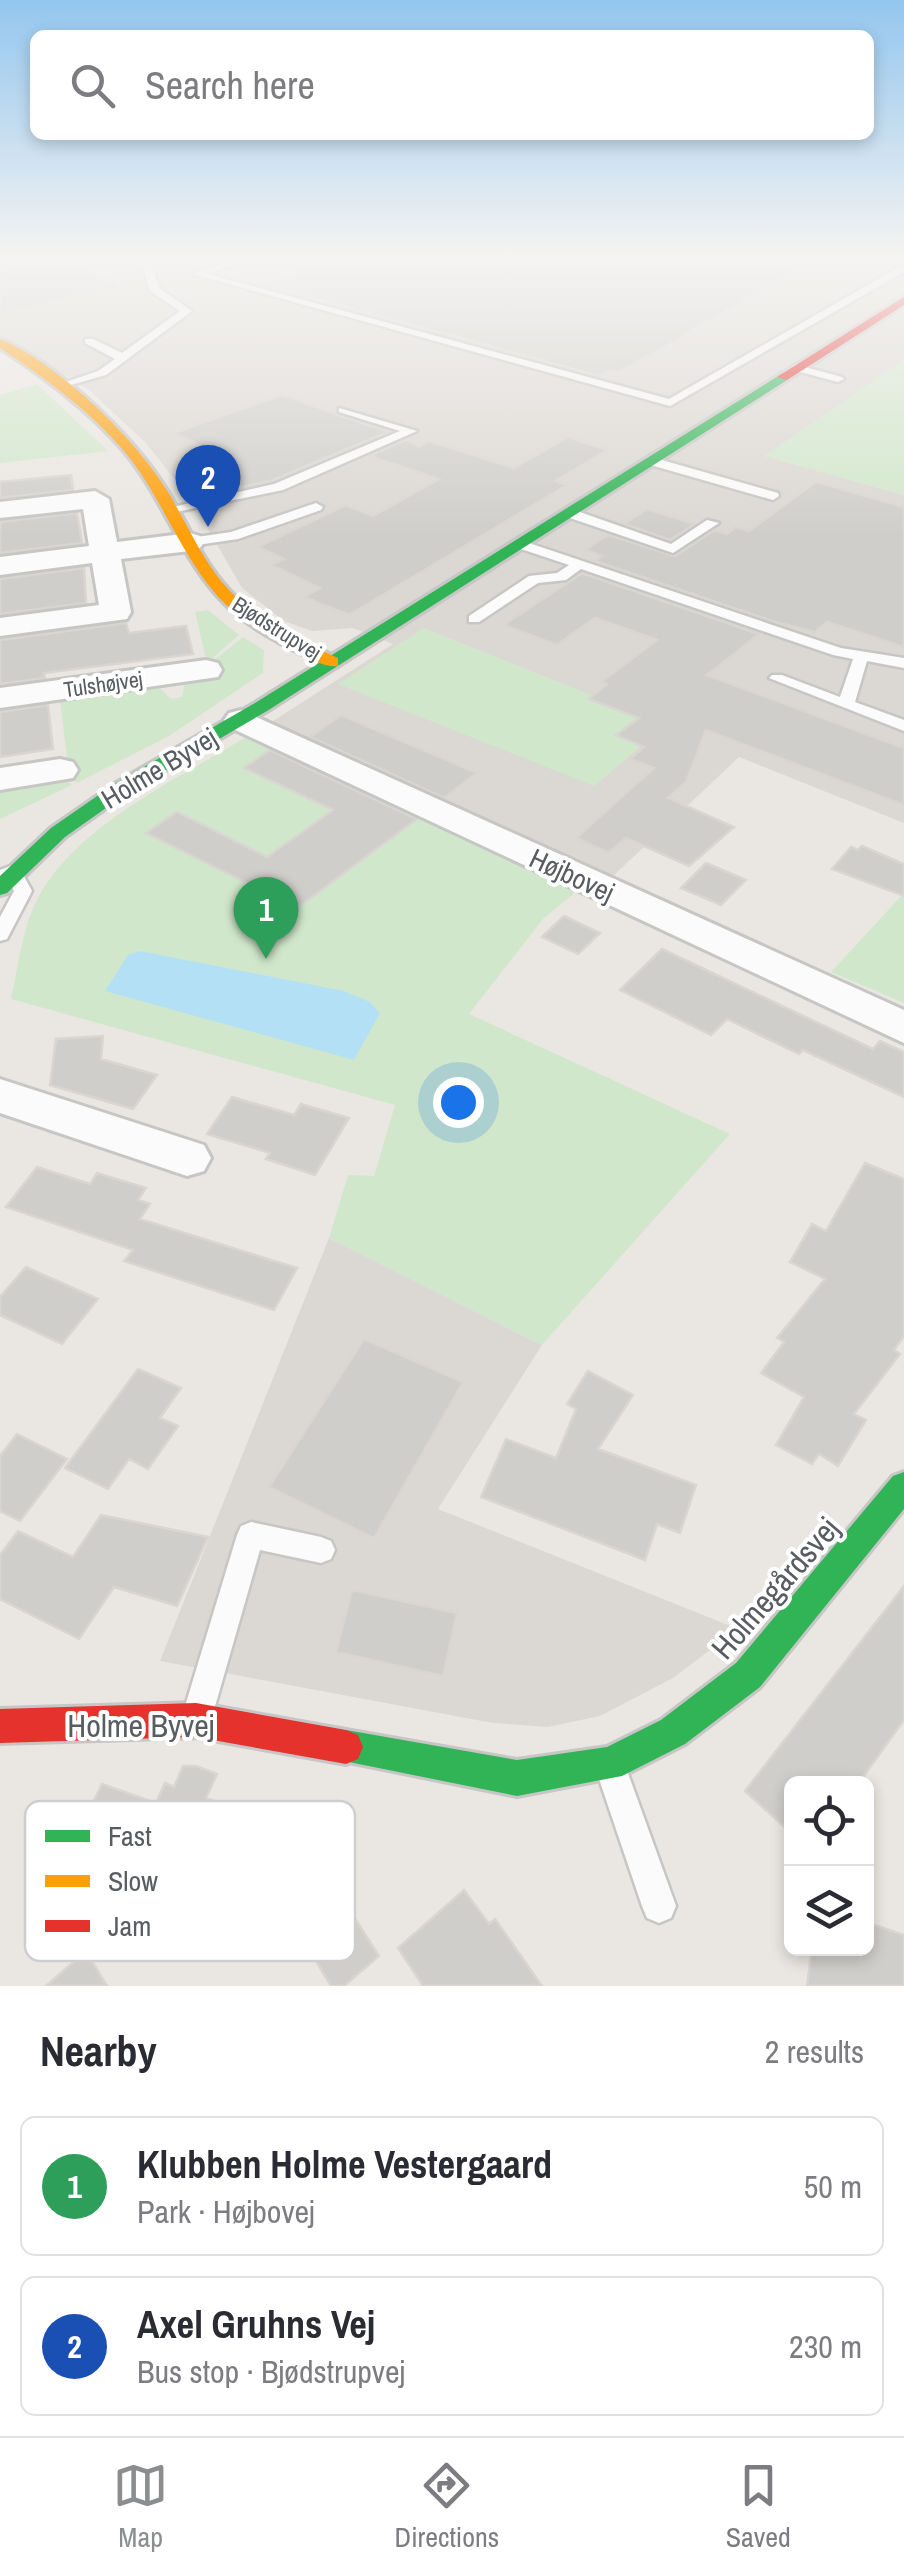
<!DOCTYPE html>
<meta charset="utf-8">
<style>
:root{--surface:#fff;--page:#f2f2f3;--text:#2b2b33;--muted:#7c7c81;--line:#e1e1e2;--accent:#8b8d8f}
body{margin:0;font-family:"Archivo Narrow",sans-serif;background:var(--page);color:var(--text)}
.controls{position:absolute;right:30px;bottom:30px;display:grid;overflow:hidden;border-radius:15px;box-shadow:0 5px 15px #0003}
.controls button{width:90px;height:90px;display:grid;place-items:center;padding:0;border:0;border-bottom:2px solid var(--line);background:var(--surface);color:var(--text);font:50px sans-serif}
.you{position:absolute;left:458px;top:1102px;width:35px;height:35px;margin:-25px;border:8px solid #fff;border-radius:50%;background:#1a73e8;box-shadow:0 0 0 15px #1a73e833}
.badge{display:grid;place-items:center;width:65px;height:65px;border-radius:50%;background:var(--accent);color:#fff;font-size:32px;font-weight:700}
.pin{position:absolute;translate:-50% -82px;filter:drop-shadow(0 2px 5px #0008)}
.pin::after{content:'';position:absolute;top:52px;width:35px;height:30px;background:inherit;clip-path:polygon(0 0,100% 0,50% 100%)}
.list{margin:0;padding:0;list-style:none}
h2{display:flex;justify-content:space-between;align-items:center;height:130px;margin:0;padding:0 40px;font-size:42px}
h2 small{font-size:32px;font-weight:400;color:var(--muted)}
.list li{display:grid;grid-template-columns:65px 1fr auto;gap:30px;align-items:center;box-sizing:border-box;height:140px;margin:0 20px 20px;padding:0 20px;border:2px solid var(--line);border-radius:15px}
.list b{display:block;font-size:38px;white-space:nowrap}
.list p{margin:0;font-size:32px;white-space:nowrap;color:var(--muted)}
.list em{font-size:32px;font-style:normal;color:var(--muted)}
.icon{flex:none;width:55px;height:55px;fill:none;stroke:currentColor;stroke-width:2;stroke-linecap:round;stroke-linejoin:round}
.map{position:relative;flex:none;width:904px;height:1986px;overflow:hidden}
.search{position:absolute;background:var(--surface);box-shadow:0 5px 15px #0003;left:30px;right:30px;top:30px;height:110px;display:flex;align-items:center;gap:25px;box-sizing:border-box;padding:0 35px;border-radius:15px;color:var(--muted);font-size:38px}
.sheet{height:450px;background:var(--surface)}
nav{display:flex;justify-content:space-around;align-items:center;box-sizing:border-box;height:140px;border-top:2px solid var(--line);background:var(--surface);font-size:28px;color:var(--muted)}
nav a{display:grid;justify-items:center;gap:5px}
nav .on{color:var(--accent)}
.map>svg:first-child{display:block}
</style>
<div class="map">
<svg width="904" height="1986" viewBox="0 0 904 1986">
<rect width="100%" height="100%" fill="#eae7e2"/>
<path fill="#dbd8d3" d="M 0,258 L 904,258 L 904,360 L 765,456 L 904,495 L 904,823 L 739,757 L 612,877 L 270,723 L 393,644 L 353,628 L 312,631 L 284,621 L 242,588 L 190,498 L 145,442 L 89,390 L 0,335 Z
M 329,1238 L 542,1345 L 438,1509 L 738,1629 L 673,1678 L 600,1716 L 548,1727 L 493,1723 L 160,1661 Z"/>
<path fill="#d1e7cb" d="M 904,360 L 904,495 L 764,456 Z
M 37,384 L 108,451 L 0,463 L 0,395 Z
M 208,610 L 239,635 L 207,663 L 195,612 Z
M 424,628 L 666,725 L 594,786 L 338,684 Z
M 243,637 L 264,650 L 263,673 L 169,736 L 77,783 L 69,776 L 60,699 L 158,686 L 171,699 L 182,697 L 185,683 L 212,676 L 209,664 Z
M 246,737 L 577,891 L 543,919 L 469,1014 L 730,1134 L 542,1345 L 329,1238 L 348,1175 L 374,1176 L 395,1105 L 11,999 C 18,968 22,930 36,902 C 72,827 178,779 246,737 Z
M 64,778 L 72,785 L 0,819 L 0,789 Z
M 904,893 L 904,1003 L 831,972 Z"/>
<path fill="#b4e0f6" d="M 140,951 L 344,991 L 370,1002 L 380,1013 L 354,1060 L 105,991 L 128,955 Z"/>
<path fill="#d0cecb" stroke="#d9d6d2" stroke-width="2.5" d="M 0,258 L 67,258 L 121,286 L 0,314 Z
M 330,258 L 822,258 L 685,334 L 688,334 L 618,372 L 610,370 L 599,376 L 264,284 Z
M 282,395 L 388,432 L 273,480 L 242,487 L 212,472 L 236,463 L 174,433 Z
M 568,437 L 608,450 L 555,481 L 567,485 L 349,615 L 304,597 L 320,588 L 271,565 L 284,559 L 258,547 L 346,505 L 373,516 L 439,479 L 369,456 L 406,440 L 419,446 L 429,441 L 514,468 Z
M 71,475 L 73,490 L 0,498 L 0,482 Z
M 816,482 L 904,507 L 904,647 L 827,622 L 815,632 L 775,622 L 595,561 L 602,556 L 585,550 L 608,535 L 675,556 L 715,530 L 727,534 L 735,527 L 749,531 Z
M 647,509 L 695,524 L 670,540 L 624,524 Z
M 77,513 L 82,543 L 0,553 L 0,522 Z
M 84,568 L 86,603 L 0,614 L 0,579 Z
M 582,573 L 759,634 L 707,675 L 904,748 L 904,805 L 706,730 L 686,782 L 668,798 L 734,827 L 689,866 L 626,838 L 609,853 L 576,838 L 654,768 L 630,759 L 644,747 L 616,735 L 639,718 L 589,699 L 607,684 L 601,682 L 657,640 L 595,618 L 557,645 L 504,625 Z
M 126,623 L 129,633 L 186,626 L 193,654 L 44,673 L 45,678 L 0,684 L 0,640 Z
M 48,705 L 53,749 L 0,757 L 0,712 Z
M 341,715 L 477,773 L 444,798 L 310,737 Z
M 270,750 L 417,819 L 297,908 L 146,833 L 177,812 L 267,857 L 333,810 L 244,768 Z
M 862,846 L 904,864 L 904,896 L 832,869 L 851,847 L 858,850 Z
M 706,863 L 746,880 L 721,905 L 681,888 Z
M 564,916 L 600,933 L 578,954 L 542,937 Z
M 662,949 L 873,1049 L 880,1041 L 904,1052 L 904,1097 L 803,1050 L 799,1054 L 727,1019 L 711,1035 L 620,990 Z
M 103,1036 L 101,1059 L 157,1075 L 133,1109 L 50,1085 L 56,1039 Z
M 232,1097 L 294,1115 L 301,1104 L 349,1118 L 315,1175 L 266,1159 L 270,1153 L 207,1134 Z
M 865,1163 L 904,1179 L 904,1336 L 894,1350 L 900,1354 L 854,1414 L 866,1420 L 838,1466 L 819,1454 L 812,1464 L 776,1445 L 804,1397 L 761,1373 L 784,1342 L 777,1338 L 825,1279 L 790,1262 L 812,1224 L 826,1231 Z
M 37,1167 L 90,1184 L 97,1173 L 146,1188 L 138,1200 L 150,1204 L 140,1219 L 297,1268 L 274,1310 L 124,1261 L 133,1250 L 6,1207 Z
M 26,1267 L 98,1299 L 62,1344 L 0,1315 L 0,1297 Z
M 364,1339 L 463,1382 L 374,1538 L 269,1487 Z
M 138,1369 L 181,1388 L 160,1418 L 178,1426 L 148,1469 L 129,1459 L 108,1489 L 65,1468 Z
M 588,1371 L 633,1395 L 598,1449 L 696,1485 L 680,1533 L 657,1524 L 645,1560 L 481,1497 L 506,1439 L 556,1458 L 576,1409 L 567,1404 Z
M 17,1434 L 67,1459 L 20,1521 L 0,1511 L 0,1456 Z
M 101,1515 L 208,1537 L 177,1606 L 114,1587 L 79,1639 L 0,1599 L 0,1555 L 18,1531 L 73,1557 Z
M 904,1586 L 904,1720 L 858,1784 L 792,1784 L 792,1834 L 745,1791 Z
M 352,1590 L 457,1613 L 443,1676 L 336,1652 Z
M 183,1766 L 196,1766 L 217,1774 L 206,1798 L 269,1822 L 235,1906 L 129,1862 L 133,1852 L 79,1832 L 102,1784 L 156,1803 L 165,1783 L 174,1787 Z
M 464,1890 L 489,1924 L 495,1919 L 542,1986 L 423,1986 L 398,1948 Z
M 356,1920 L 379,1956 L 344,1986 L 331,1986 L 313,1956 Z
M 866,1922 L 904,1935 L 904,1986 L 807,1986 L 812,1948 L 866,1948 Z
M 86,1951 L 107,1986 L 46,1986 Z"/>
<g fill="none" stroke-linecap="round" stroke-linejoin="round">
<g stroke="#c6c6c5" stroke-width="5">
<path id="lane" d="M 140,258 L 150,258 L 159,288 L 192,311 L 106,375 L 60,388 L 60,384 L 98,371 L 115,359 L 85,343 L 85,339 L 93,339 L 122,353 L 180,311 L 150,291 Z
M 235,258 L 250,258 L 208,274 L 669,399 L 901,266 L 904,265 L 904,272 L 670,406 L 193,274 Z
M 797,365 L 842,377 L 844,379 L 838,382 L 793,370 L 793,366 Z
M 339,408 L 417,431 L 283,490 L 171,513 L 164,509 L 274,484 L 400,431 L 339,412 Z
M 651,457 L 778,493 L 779,496 L 773,500 L 647,464 L 647,458 Z
M 316,503 L 323,507 L 321,510 L 238,539 L 190,546 L 183,542 L 190,538 L 231,532 Z
M 564,510 L 574,510 L 671,544 L 707,520 L 719,523 L 673,553 L 564,516 Z
M 520,540 L 841,648 L 904,658 L 904,668 L 867,661 L 855,702 L 904,720 L 904,731 L 769,678 L 772,675 L 782,675 L 840,697 L 853,659 L 833,655 L 581,569 L 566,580 L 538,583 L 479,622 L 469,622 L 469,616 L 529,576 L 557,573 L 569,565 L 515,547 L 513,544 Z
M 13,865 L 19,867 L 32,891 L 7,939 L 0,941 L 0,917 L 14,891 L 9,881 L 0,884 L 0,870 Z
M 251,1522 L 321,1537 L 331,1541 L 335,1550 L 331,1559 L 321,1563 L 260,1550 L 216,1703 L 212,1714 L 201,1718 L 190,1714 L 186,1703 L 237,1535 L 241,1526 Z
M 614,1760 L 625,1765 L 676,1906 L 671,1918 L 659,1923 L 647,1918 L 642,1906 L 598,1776 L 603,1765 Z"/>
</g>
<g stroke="#c6c6c5" stroke-width="6">
<path id="street" d="M 95,491 L 109,499 L 117,542 L 190,533 L 200,536 L 204,542 L 200,548 L 190,551 L 121,559 L 131,612 L 127,619 L 0,636 L 0,618 L 99,605 L 92,563 L 0,575 L 0,557 L 89,546 L 83,509 L 0,518 L 0,502 Z
M 206,660 L 218,663 L 222,670 L 218,677 L 0,708 L 0,688 Z
M 241,710 L 904,1010 L 904,1043 L 229,727 L 224,720 L 229,713 Z
M 60,759 L 73,762 L 78,770 L 73,778 L 0,790 L 0,768 Z
M 0,1079 L 204,1145 L 211,1158 L 204,1171 L 187,1176 L 0,1113 Z"/>
</g>
<g stroke="#c7c6c6" stroke-width="6">
<path id="fast" d="M 783,373 L 787,374 L 787,380 L 267,711 L 130,791 L 65,837 L 7,893 L 0,895 L 0,876 L 51,828 L 116,783 L 255,703 Z
M 904,1472 L 904,1509 L 760,1687 L 685,1744 L 622,1776 L 517,1796 L 334,1759 L 329,1747 L 334,1735 L 346,1730 L 517,1760 L 607,1747 L 661,1720 L 736,1663 L 893,1476 Z"/>
</g>
<g stroke="#c7c6c6" stroke-width="6">
<path id="slow" d="M 0,339 C 58,363 136,439 168,492 C 188,525 202,561 229,590 C 258,622 299,640 338,658 L 338,666 C 323,668 309,657 296,651 C 266,636 237,619 215,593 C 178,550 161,495 124,451 C 89,410 45,378 0,348 Z"/>
</g>
<g stroke="#c7c6c6" stroke-width="6">
<path id="jam" d="M 904,297 L 904,305 L 787,380 L 777,377 Z
M 196,1703 L 346,1730 L 358,1735 L 363,1747 L 358,1759 L 346,1764 L 196,1737 L 0,1743 L 0,1709 Z"/>
</g>
<use href="#lane" fill="#fcfbfb" fill-rule="evenodd"/>
<use href="#street" fill="#fcfbfb" fill-rule="evenodd"/>
<use href="#fast" fill="#30b455" fill-rule="evenodd"/>
<use href="#slow" fill="#ff9f0a" fill-rule="evenodd"/>
<use href="#jam" fill="#e5322d" fill-rule="evenodd"/>
</g>
<linearGradient id="sky" x2="0" y2="1"><stop stop-color="#93c6ee"/><stop offset="0.48" stop-color="#f6f4f2"/><stop offset="1" stop-color="#f6f4f2" stop-opacity="0"/></linearGradient>
<rect width="904" height="536" fill="url(#sky)"/>
<g text-anchor="middle" dominant-baseline="central" stroke-width="8" stroke-linejoin="round" paint-order="stroke">
<g font-size="22" fill="#585d62" stroke="#fff">
<text transform="translate(277 628) rotate(32)">Bjødstrupvej</text>
<text transform="translate(103 684) rotate(-8)">Tulshøjvej</text>
</g>
<g font-size="28" fill="#585d62" stroke="#fff">
<text transform="translate(159 768) rotate(-31)">Holme Byvej</text>
<text transform="translate(572 875) rotate(25)">Højbovej</text>
</g>
<g font-size="32" fill="#585d62" stroke="#fff">
<text transform="translate(775 1588) rotate(-49)">Holmegårdsvej</text>
<text x="141" y="1725">Holme Byvej</text>
</g>
</g>
<rect x="25" y="1801" width="330" height="160" rx="15" fill="#fff" stroke="#cdced0" stroke-width="2.5"/>
<rect x="45" y="1830" width="45" height="12" fill="#30b455"/>
<rect x="45" y="1875" width="45" height="12" fill="#ff9f0a"/>
<rect x="45" y="1920" width="45" height="12" fill="#e5322d"/>
<g font-size="28" fill="#585d62">
<text x="108" y="1846">Fast</text>
<text x="108" y="1891">Slow</text>
<text x="108" y="1936">Jam</text>
</g>
</svg>
<div class="controls">
<button><svg class="icon" aria-label="locate" viewBox="0 0 24 24"><circle cx="12" cy="12" r="6"/><path d="M12 2v4M12 18v4M2 12h4M18 12h4"/></svg></button>
<button><svg class="icon" aria-label="layers" viewBox="0 0 24 24"><path d="M12 4l9 5-9 5-9-5zM3 14l9 5 9-5"/></svg></button>
</div>
<div class="you"></div>
<div class="pin badge" style="left:266px;top:959px;background:#2e9e5b">1</div>
<div class="pin badge" style="left:208px;top:527px;background:#1a4fb4">2</div>
<div class="search"><svg class="icon" aria-label="search" viewBox="0 0 24 24"><circle cx="10" cy="10" r="6"/><path d="M15 15l6 6"/></svg>Search here</div>
</div>
<section class="sheet">
<h2>Nearby<small>2 results</small></h2>
<ul class="list">
<li><span class="badge" style="background:#2e9e5b">1</span><div><b>Klubben Holme Vestergaard</b><p>Park · Højbovej</p></div><em>50 m</em></li>
<li><span class="badge" style="background:#1a4fb4">2</span><div><b>Axel Gruhns Vej</b><p>Bus stop · Bjødstrupvej</p></div><em>230 m</em></li>
</ul>
</section>
<nav>
<a class="on"><svg class="icon" aria-label="map" viewBox="0 0 24 24"><path d="M3 6l6-2 6 2 6-2v14l-6 2-6-2-6 2zM9 4v14M15 6v14"/></svg>Map</a>
<a><svg class="icon" aria-label="directions" viewBox="0 0 24 24"><path d="M12 3l9 9-9 9-9-9zM9 14v-3h6M13 9l2 2-2 2"/></svg>Directions</a>
<a><svg class="icon" aria-label="saved" viewBox="0 0 24 24"><path d="M7 4h10v16l-5-4-5 4z"/></svg>Saved</a>
</nav>
